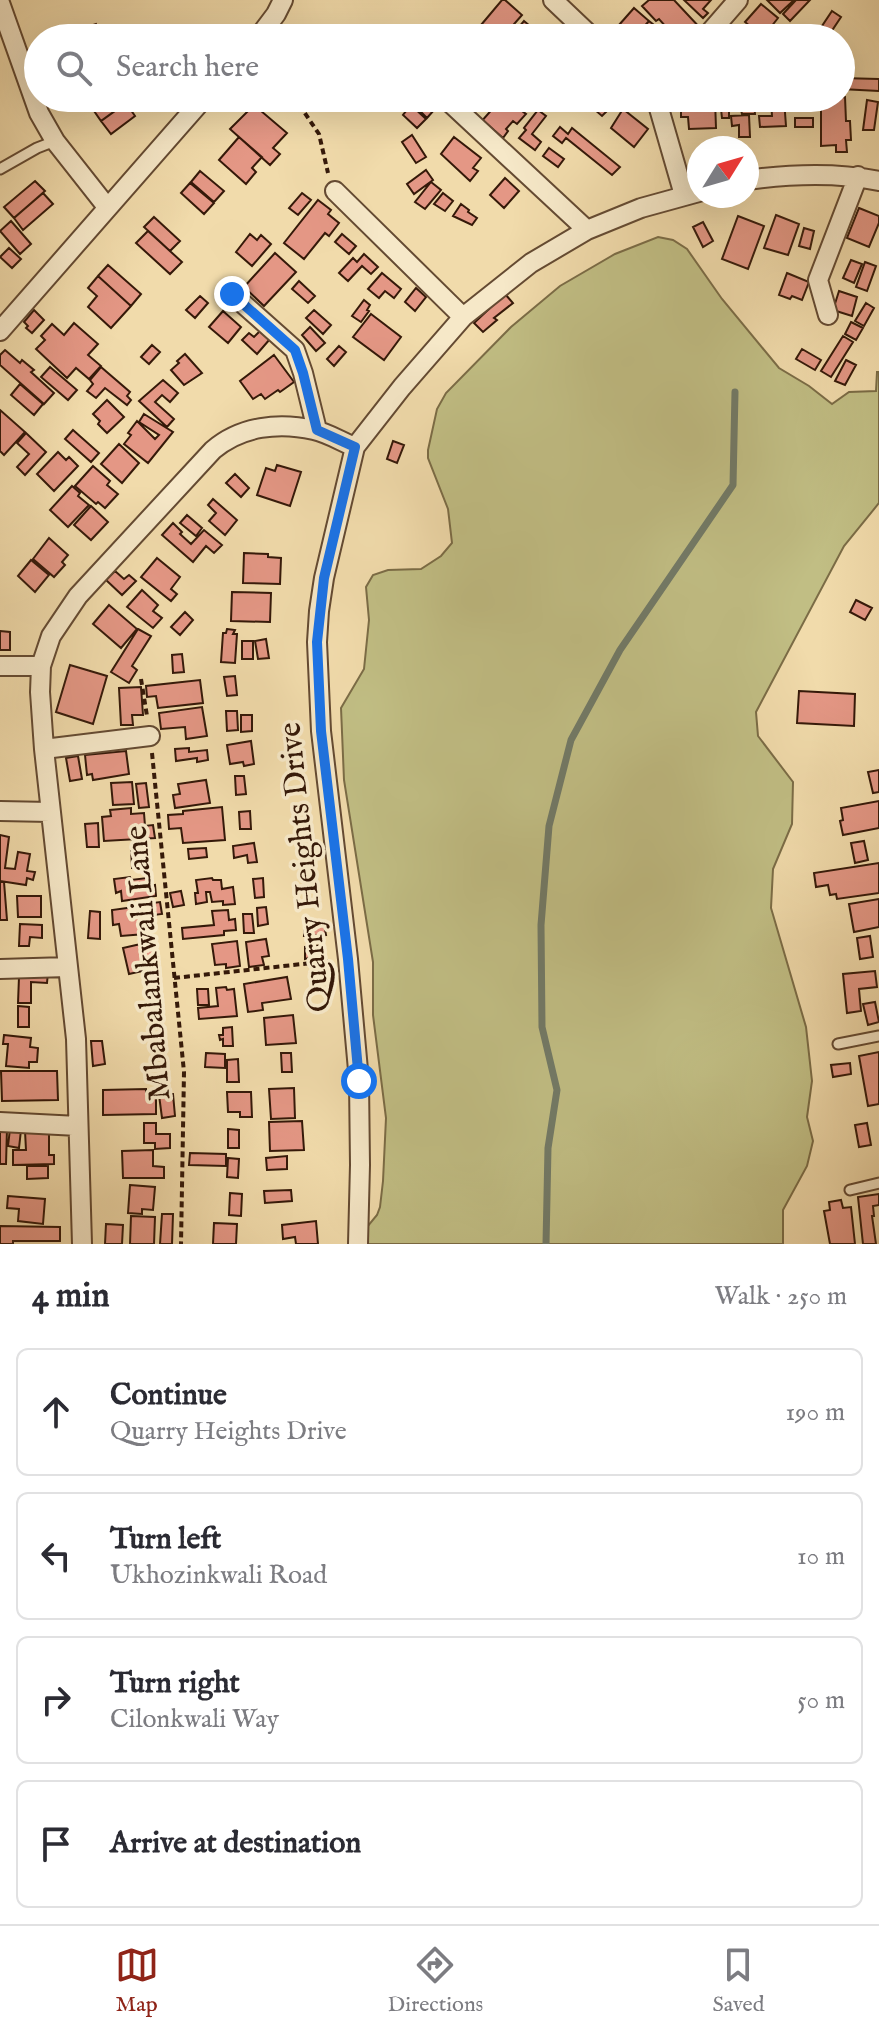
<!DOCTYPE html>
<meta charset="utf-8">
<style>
:root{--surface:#fff;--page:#f2f2f3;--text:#2b2b33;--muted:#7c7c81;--line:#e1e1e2;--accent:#8f2418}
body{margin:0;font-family:"IM FELL English",serif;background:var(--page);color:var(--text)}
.compass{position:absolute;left:687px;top:136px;width:72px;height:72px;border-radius:50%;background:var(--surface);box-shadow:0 8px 32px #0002;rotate:53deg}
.stop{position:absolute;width:24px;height:24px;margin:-18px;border:6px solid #1a73e8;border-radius:50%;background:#fff}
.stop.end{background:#1a73e8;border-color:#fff;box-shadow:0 2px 8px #0008}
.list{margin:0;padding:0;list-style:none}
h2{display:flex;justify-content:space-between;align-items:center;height:104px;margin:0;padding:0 32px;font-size:34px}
h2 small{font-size:26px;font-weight:400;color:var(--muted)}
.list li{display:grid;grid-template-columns:52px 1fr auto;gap:24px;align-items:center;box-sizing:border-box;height:128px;margin:0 16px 16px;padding:0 16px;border:2px solid var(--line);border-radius:12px}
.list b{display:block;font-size:30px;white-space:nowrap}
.list p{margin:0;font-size:26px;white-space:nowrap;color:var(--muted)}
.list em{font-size:26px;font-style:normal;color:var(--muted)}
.icon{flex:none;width:44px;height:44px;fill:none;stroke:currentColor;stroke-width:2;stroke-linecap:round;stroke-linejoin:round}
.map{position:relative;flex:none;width:879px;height:1244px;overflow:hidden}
.search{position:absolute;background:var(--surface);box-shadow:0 8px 32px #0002;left:24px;right:24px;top:24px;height:88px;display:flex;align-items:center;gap:20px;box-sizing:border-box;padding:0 28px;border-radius:44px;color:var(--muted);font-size:30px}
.sheet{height:680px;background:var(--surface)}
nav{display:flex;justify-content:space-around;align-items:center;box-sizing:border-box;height:112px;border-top:2px solid var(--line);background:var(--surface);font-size:22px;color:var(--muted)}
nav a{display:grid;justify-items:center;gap:4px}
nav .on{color:var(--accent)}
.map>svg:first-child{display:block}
</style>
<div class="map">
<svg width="879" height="1244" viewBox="0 0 879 1244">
<rect width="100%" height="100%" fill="#f1dbab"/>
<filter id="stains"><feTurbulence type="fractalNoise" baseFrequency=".0025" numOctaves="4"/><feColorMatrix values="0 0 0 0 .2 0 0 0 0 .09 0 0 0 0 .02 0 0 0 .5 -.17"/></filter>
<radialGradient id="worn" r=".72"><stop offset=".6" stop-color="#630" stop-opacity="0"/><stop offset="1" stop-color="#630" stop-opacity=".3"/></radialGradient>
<path fill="#c1be84" stroke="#7b6c46" stroke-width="2" d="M 658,237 L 673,240 L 687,249 L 722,299 L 779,368 L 809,386 L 832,404 L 849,392 L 876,391 L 877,372 L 879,372 L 879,503 L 844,546 L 756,712 L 758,736 L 793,782 L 792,824 L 773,869 L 771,908 L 806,1027 L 812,1081 L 807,1117 L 813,1141 L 807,1166 L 783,1210 L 783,1244 L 353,1244 L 377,1215 L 380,1207 L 383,1181 L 386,1118 L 373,1015 L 373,962 L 344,780 L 341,708 L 364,669 L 369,620 L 366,587 L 373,575 L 388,570 L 421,569 L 441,556 L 452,543 L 448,509 L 428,458 L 428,450 L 437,409 L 446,393 L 511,327 L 560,286 L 615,254 Z"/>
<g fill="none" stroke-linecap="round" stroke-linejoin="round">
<path stroke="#727a67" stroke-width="7" d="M 546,1244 L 548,1148 L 557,1090 L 542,1027 L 541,925 L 549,826 L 571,740 L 620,650 L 733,485 L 735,392"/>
</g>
<path fill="#e49785" stroke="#351909" stroke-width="2" d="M 502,0 L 505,0 L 522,15 L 502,38 L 496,38 L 481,25 Z
M 649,0 L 674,0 L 703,31 L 696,38 L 692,33 L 686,38 L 676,38 L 659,19 L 656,21 L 642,6 Z
M 684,0 L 711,0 L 703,9 L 708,13 L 703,18 Z
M 767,0 L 794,0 L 780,13 Z
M 796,0 L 810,0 L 790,21 L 783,14 Z
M 761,4 L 778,18 L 763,37 L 745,22 Z
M 634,8 L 649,21 L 634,38 L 619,25 Z
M 832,11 L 841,17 L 831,32 L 822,26 Z
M 524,21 L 543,37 L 542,38 L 510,38 Z
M 649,21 L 659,29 L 656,31 L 664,38 L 634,38 Z
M 96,24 L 101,38 L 68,38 L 67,34 Z
M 841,78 L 879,79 L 879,91 L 841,89 Z
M 845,97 L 846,121 L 850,121 L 851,140 L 846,140 L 847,152 L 836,152 L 836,145 L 821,146 L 821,98 Z
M 107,98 L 122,98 L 126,103 L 101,121 L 92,108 Z
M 419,98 L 421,98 L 434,110 L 427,118 L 413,104 Z
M 502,98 L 516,98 L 525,107 L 522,111 L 526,114 L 517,124 L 513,121 L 506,129 L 508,131 L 503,138 L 488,125 L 484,128 L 480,123 Z
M 592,98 L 605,98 L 601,102 L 609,109 L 602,116 L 587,103 Z
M 724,98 L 735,98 L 736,111 L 729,111 L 729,118 L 722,118 L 721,109 L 724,109 Z
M 738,98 L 751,98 L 751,104 L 754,103 L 755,114 L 742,114 Z
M 771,99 L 784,99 L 786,126 L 760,127 L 759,116 L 772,116 Z
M 715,100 L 716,128 L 689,129 L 688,117 L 681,117 L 681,101 Z
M 867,100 L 878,102 L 874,130 L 863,130 Z
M 126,103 L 135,116 L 111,134 L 101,121 Z
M 254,105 L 287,133 L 273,148 L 280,154 L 270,165 L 230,129 Z
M 411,105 L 426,119 L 417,128 L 403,115 Z
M 623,109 L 648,129 L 634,147 L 611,128 Z
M 538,110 L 546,116 L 532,134 L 541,142 L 535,150 L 519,138 L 526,130 L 524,128 Z
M 749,115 L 750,137 L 739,137 L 739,125 L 732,126 L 731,116 Z
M 795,118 L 813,118 L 813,127 L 795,127 Z
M 560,127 L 568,134 L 572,128 L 620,167 L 612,175 L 566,138 L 562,143 L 553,136 Z
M 412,135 L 426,157 L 416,163 L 402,142 Z
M 239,137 L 262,157 L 252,168 L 256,172 L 246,184 L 219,160 Z
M 454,137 L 481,158 L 473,168 L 478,171 L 470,181 L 441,154 Z
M 549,148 L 564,159 L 558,167 L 543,156 Z
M 426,170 L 433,180 L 414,194 L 407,184 Z
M 200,171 L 224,191 L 214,202 L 191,182 Z
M 505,178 L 519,191 L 504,208 L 490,195 Z
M 35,181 L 45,191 L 14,218 L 4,207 Z
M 431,182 L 441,190 L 425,209 L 415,202 Z
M 190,183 L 214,203 L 204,214 L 181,193 Z
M 43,193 L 53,204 L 23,230 L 14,218 Z
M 302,193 L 311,200 L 298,215 L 289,208 Z
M 443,193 L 453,201 L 445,211 L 434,204 Z
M 318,200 L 331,210 L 328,214 L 339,223 L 329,236 L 325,233 L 304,259 L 284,243 Z
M 461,204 L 469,210 L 468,212 L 477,218 L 472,225 L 453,216 Z
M 859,208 L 879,216 L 879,223 L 869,247 L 847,238 Z
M 776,215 L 799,224 L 788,255 L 764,248 Z
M 738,216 L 764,226 L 748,269 L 722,259 Z
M 154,217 L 180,241 L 170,251 L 144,227 Z
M 11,221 L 31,244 L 20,254 L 0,231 Z
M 703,222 L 713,241 L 703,247 L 693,227 Z
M 804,228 L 814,231 L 810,249 L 799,246 Z
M 148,231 L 182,262 L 170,274 L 136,243 Z
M 250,234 L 257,240 L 261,235 L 271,244 L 252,266 L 236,252 Z
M 342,234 L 356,246 L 349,254 L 335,242 Z
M 9,248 L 21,259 L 12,268 L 0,257 Z
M 275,253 L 296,272 L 264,306 L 244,287 Z
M 364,254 L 378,267 L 371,274 L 362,266 L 348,281 L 339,273 L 353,258 L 357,262 Z
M 851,260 L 862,264 L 854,283 L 843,278 Z
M 865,262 L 876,266 L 867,291 L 856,287 Z
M 108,265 L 141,294 L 131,306 L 98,276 Z
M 382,273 L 401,289 L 394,298 L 385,291 L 379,298 L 368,289 Z
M 787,273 L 809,282 L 802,300 L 792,296 L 790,299 L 779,295 Z
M 98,276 L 131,306 L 111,328 L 88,307 L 97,296 L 88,288 Z
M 299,281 L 315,296 L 308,303 L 292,289 Z
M 416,288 L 426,297 L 415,311 L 405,302 Z
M 839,291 L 857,297 L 852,316 L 833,310 Z
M 505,294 L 513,303 L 494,318 L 497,320 L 483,332 L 474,323 Z
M 200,296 L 208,303 L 195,318 L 186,310 Z
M 364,300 L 370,305 L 367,310 L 369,311 L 361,322 L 352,316 Z
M 866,303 L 874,308 L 864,326 L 855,321 Z
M 34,310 L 44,320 L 32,333 L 26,328 L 28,326 L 24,322 Z
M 314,310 L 331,325 L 323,334 L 306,318 Z
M 223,311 L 241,327 L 228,343 L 209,327 Z
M 371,314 L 401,337 L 384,360 L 353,337 Z
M 851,322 L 863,328 L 856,340 L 845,334 Z
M 74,323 L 98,344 L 88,355 L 101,366 L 89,379 L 76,368 L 67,378 L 36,349 L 45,340 L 41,336 L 52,324 L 64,335 Z
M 310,327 L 325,343 L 316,351 L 302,335 Z
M 261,330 L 270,339 L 257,354 L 242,340 L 249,333 L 254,337 Z
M 843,336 L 853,342 L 831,377 L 821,371 Z
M 152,345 L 160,352 L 149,364 L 141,357 Z
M 339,346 L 346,352 L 334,366 L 327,359 Z
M 802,349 L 821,360 L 815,370 L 796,359 Z
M 5,350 L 20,363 L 22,360 L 34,370 L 31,372 L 54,393 L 44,404 L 0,365 L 0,355 Z
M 185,354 L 202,373 L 184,385 L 171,370 L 179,363 L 177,361 Z
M 274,355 L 294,382 L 280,392 L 278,390 L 265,399 L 261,394 L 253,399 L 240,381 Z
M 846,360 L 856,365 L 845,385 L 835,381 Z
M 50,367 L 77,390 L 68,400 L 41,377 Z
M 101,367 L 130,392 L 127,396 L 131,400 L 127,405 L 105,388 L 96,398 L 87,391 L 93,384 L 90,380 Z
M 163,380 L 178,393 L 170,402 L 162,395 L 155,402 L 174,419 L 167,427 L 139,401 Z
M 20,384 L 43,404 L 34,415 L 11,395 Z
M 107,400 L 124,417 L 107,433 L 98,424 L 100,421 L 93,414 Z
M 0,410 L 25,432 L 4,455 L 0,451 Z
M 144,414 L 173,432 L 148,463 L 124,444 L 131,435 L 128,433 L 137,421 L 155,439 L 159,435 L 139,422 Z
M 73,430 L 99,453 L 91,462 L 65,439 Z
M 26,433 L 46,452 L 25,475 L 17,467 L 29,454 L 17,443 Z
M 393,441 L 404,445 L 397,463 L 387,459 Z
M 119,444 L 139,463 L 122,483 L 101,464 Z
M 58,452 L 66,460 L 69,457 L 78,466 L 54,491 L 37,474 Z
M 277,465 L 301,472 L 290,506 L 257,495 L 266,468 L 275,471 Z
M 93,466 L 110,481 L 107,485 L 118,494 L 105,508 L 98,502 L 96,504 L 75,486 Z
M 235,474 L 249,488 L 241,497 L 226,483 Z
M 72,486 L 80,493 L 78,496 L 89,505 L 68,527 L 50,510 Z
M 213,499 L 237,520 L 225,535 L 209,521 L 216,513 L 208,505 Z
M 91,506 L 108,522 L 91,540 L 74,525 Z
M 187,515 L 202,528 L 196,536 L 180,523 Z
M 173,523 L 182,532 L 180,534 L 191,544 L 204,530 L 222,545 L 214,553 L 206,546 L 193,562 L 162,535 Z
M 49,538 L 68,555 L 62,562 L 65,565 L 54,577 L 33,559 Z
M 244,553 L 268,554 L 268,557 L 281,558 L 280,584 L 243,583 Z
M 157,558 L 180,577 L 171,589 L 177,594 L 171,601 L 141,577 Z
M 31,560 L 49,575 L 35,592 L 18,576 Z
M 115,571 L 124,579 L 129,575 L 136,581 L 122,595 L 106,580 Z
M 142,590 L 158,605 L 153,611 L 162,618 L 153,628 L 127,607 Z
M 232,592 L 271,593 L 270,622 L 231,621 Z
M 856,600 L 872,608 L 865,620 L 850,612 Z
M 109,605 L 137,629 L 121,648 L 93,624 Z
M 185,612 L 193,620 L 180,635 L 171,627 Z
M 138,629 L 151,636 L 132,666 L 137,670 L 129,683 L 111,672 Z
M 227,629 L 235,630 L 233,634 L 237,634 L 235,663 L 221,662 L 223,633 L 226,633 Z
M 0,631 L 10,632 L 10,650 L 0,650 Z
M 266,639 L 269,658 L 258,659 L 255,641 Z
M 242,641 L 253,641 L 253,659 L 242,659 Z
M 182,654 L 184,672 L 173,673 L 172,655 Z
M 70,665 L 107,676 L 93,724 L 56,712 Z
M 235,676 L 237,695 L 227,696 L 224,677 Z
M 200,680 L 203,703 L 158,708 L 156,696 L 147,697 L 146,686 Z
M 141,687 L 143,715 L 132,715 L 133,725 L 121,725 L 119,688 Z
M 799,691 L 855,694 L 854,726 L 797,723 Z
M 202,707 L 207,736 L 186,739 L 185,727 L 161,729 L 159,713 Z
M 226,711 L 237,711 L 238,730 L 227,731 Z
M 241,715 L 252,715 L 252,731 L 241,732 Z
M 251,741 L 254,764 L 244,766 L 243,762 L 230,764 L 227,745 Z
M 189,748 L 189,752 L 207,750 L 208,760 L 197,762 L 197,758 L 176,761 L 175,749 Z
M 126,751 L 129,774 L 93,780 L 92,774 L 87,775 L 85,755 Z
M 78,756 L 82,779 L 70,781 L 66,758 Z
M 879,770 L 879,792 L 873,793 L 868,772 Z
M 235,776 L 244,776 L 246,794 L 236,795 Z
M 206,780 L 210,803 L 175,808 L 173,795 L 180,794 L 178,784 Z
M 132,782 L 134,804 L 113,805 L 111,783 Z
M 146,783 L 149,807 L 139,808 L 136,784 Z
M 879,801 L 879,828 L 843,835 L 840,821 L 843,820 L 841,808 Z
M 222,807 L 225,840 L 183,843 L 181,828 L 169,829 L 168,815 L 183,814 L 183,811 Z
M 131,808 L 131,814 L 144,813 L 145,826 L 153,825 L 155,838 L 104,841 L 102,817 L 111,816 L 110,810 Z
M 250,811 L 251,829 L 240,829 L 239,812 Z
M 98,823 L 99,847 L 87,847 L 85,824 Z
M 0,835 L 9,837 L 5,868 L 15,869 L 18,852 L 30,854 L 27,871 L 35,872 L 33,880 L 27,878 L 26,885 L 0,881 Z
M 864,841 L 868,860 L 855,863 L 851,843 Z
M 254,843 L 257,862 L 248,863 L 247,855 L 234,858 L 233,846 Z
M 141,847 L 142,868 L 132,868 L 131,848 Z
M 206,848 L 207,857 L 189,859 L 188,849 Z
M 879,863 L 879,893 L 837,899 L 836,894 L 830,895 L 828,885 L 816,887 L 814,873 Z
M 130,877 L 131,880 L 147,878 L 148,886 L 155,885 L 156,896 L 122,901 L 121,891 L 116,893 L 114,879 Z
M 212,878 L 213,880 L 221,880 L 222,889 L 233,887 L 235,904 L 223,905 L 223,901 L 212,902 L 210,892 L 206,892 L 207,902 L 196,904 L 195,893 L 198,893 L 196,880 Z
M 263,878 L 264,897 L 255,898 L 253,879 Z
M 0,882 L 4,882 L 7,920 L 0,920 Z
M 181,891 L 184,905 L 173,907 L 170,893 Z
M 17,896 L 41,896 L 41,917 L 18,917 Z
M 879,899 L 879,927 L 854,932 L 849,904 Z
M 160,902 L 162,914 L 146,916 L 145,904 Z
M 142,906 L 145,934 L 121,936 L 119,924 L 113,925 L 112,910 Z
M 266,907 L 268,924 L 258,926 L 257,908 Z
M 228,910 L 229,920 L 235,919 L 236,930 L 224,931 L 224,935 L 183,939 L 182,928 L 214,925 L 212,911 Z
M 90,911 L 100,912 L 100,939 L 88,938 Z
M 243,914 L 252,914 L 254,933 L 244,933 Z
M 20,924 L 42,925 L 42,938 L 30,937 L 29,946 L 19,946 Z
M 324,924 L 326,935 L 304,936 L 305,926 Z
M 870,936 L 873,957 L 860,959 L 857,938 Z
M 266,939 L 269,956 L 262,957 L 264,965 L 249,967 L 246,942 Z
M 237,941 L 240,966 L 226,968 L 226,964 L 215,965 L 212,944 Z
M 145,943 L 146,949 L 156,947 L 158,957 L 148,959 L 151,969 L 129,974 L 123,948 Z
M 323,945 L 325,954 L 305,959 L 305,947 Z
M 31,971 L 48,972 L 47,983 L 31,982 L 31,1003 L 18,1003 L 19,977 L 31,977 Z
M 875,971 L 877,987 L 859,989 L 861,1011 L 847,1013 L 843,974 Z
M 287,977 L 291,999 L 262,1003 L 263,1010 L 248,1012 L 244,984 Z
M 226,987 L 227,990 L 234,989 L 237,1016 L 199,1019 L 198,1008 L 218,1006 L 216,988 Z
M 197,989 L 208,989 L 209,1005 L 198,1005 Z
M 875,1002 L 879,1022 L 868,1025 L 863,1004 Z
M 18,1006 L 29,1007 L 29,1027 L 18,1027 Z
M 293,1015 L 296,1043 L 266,1045 L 264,1018 Z
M 232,1027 L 233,1046 L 223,1046 L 223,1039 L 220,1040 L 219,1035 L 223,1035 L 223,1028 Z
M 4,1035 L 31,1038 L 30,1047 L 38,1048 L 37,1062 L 29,1062 L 29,1068 L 6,1066 L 8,1044 L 3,1044 Z
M 91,1041 L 102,1041 L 105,1064 L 93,1066 Z
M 879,1052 L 879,1104 L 868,1106 L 859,1056 Z
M 206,1053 L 225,1054 L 225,1068 L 205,1067 Z
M 281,1053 L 291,1053 L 292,1072 L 282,1072 Z
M 238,1059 L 239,1082 L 227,1082 L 227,1060 Z
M 850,1063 L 851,1074 L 833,1077 L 831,1065 Z
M 1,1071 L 57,1071 L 58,1100 L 2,1101 Z
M 294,1088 L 295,1118 L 271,1119 L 269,1089 Z
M 146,1089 L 146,1092 L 156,1092 L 156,1114 L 103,1115 L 103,1090 Z
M 227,1092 L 251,1092 L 252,1117 L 240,1117 L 240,1112 L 228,1112 Z
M 173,1094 L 175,1116 L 162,1118 L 159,1095 Z
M 302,1121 L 304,1150 L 270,1151 L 269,1122 Z
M 144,1123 L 156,1123 L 156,1134 L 170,1134 L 170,1148 L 155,1149 L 155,1143 L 144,1143 Z
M 867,1123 L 871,1145 L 859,1147 L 855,1125 Z
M 0,1129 L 7,1129 L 6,1164 L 0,1164 Z
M 10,1129 L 21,1130 L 19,1148 L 8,1146 Z
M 228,1129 L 239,1130 L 239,1148 L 228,1148 Z
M 49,1130 L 49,1155 L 54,1155 L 54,1164 L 13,1165 L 13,1150 L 26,1150 L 25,1131 Z
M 153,1150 L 153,1166 L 164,1167 L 164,1178 L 123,1178 L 122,1151 Z
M 190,1153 L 226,1154 L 226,1166 L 189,1165 Z
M 287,1156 L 287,1169 L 267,1170 L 266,1158 Z
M 228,1158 L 239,1159 L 238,1178 L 227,1177 Z
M 27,1166 L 48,1166 L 48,1178 L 27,1179 Z
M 130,1185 L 155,1187 L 153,1210 L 142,1209 L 142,1214 L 128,1213 Z
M 291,1190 L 292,1201 L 265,1203 L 264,1191 Z
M 230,1193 L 242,1194 L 241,1216 L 229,1215 Z
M 879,1194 L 879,1205 L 873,1206 L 874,1216 L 872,1216 L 876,1244 L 863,1244 L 858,1197 Z
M 8,1196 L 45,1199 L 43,1224 L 18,1221 L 19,1209 L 7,1208 Z
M 841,1200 L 843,1208 L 851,1207 L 855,1244 L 830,1244 L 824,1211 L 830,1210 L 829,1202 Z
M 162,1214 L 173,1214 L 172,1244 L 160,1244 Z
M 131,1216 L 155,1217 L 154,1244 L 130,1244 Z
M 316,1221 L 318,1244 L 296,1244 L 295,1237 L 283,1239 L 282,1225 Z
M 214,1223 L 237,1224 L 236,1244 L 213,1244 Z
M 106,1224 L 123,1225 L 122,1244 L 105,1244 Z
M 0,1226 L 60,1227 L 60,1241 L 13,1241 L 13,1244 L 0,1244 Z"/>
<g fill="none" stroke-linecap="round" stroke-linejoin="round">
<g stroke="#644a32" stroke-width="13">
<path id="service" d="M 0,169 L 37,148 L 55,141
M 838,1044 L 879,1036
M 850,1190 L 879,1183"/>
</g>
<g stroke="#644a32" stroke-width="22">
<path id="minor" d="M 553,0 L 593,38
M 0,3 L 39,113 L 55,141 L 107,207
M 258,38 L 276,14 L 283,0
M 705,38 L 738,0
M 445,98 L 587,230
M 656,98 L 684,195
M 747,180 C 790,174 836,172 879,181
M 335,191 L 463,317
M 232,294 L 295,350 L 303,373 L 317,430
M 828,315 L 818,280 L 858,176
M 0,331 L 204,98
M 0,666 L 41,666
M 44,749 L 150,736
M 0,811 L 50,812
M 0,969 L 67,967
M 0,1122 L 78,1126
M 82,1244 L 76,1039 L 44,749 L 40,692 L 41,666 L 51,636 L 78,596 L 213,450 C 241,426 279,422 314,430 C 328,433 342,442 355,447
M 358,1244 L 360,1165 L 359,1081 L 348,959 L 321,731 L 317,642 L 319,611 L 324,578 L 355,447 L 402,387 L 463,317 L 531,263 L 587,230 L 641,208 L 699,192"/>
</g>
<path stroke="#351909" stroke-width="4" stroke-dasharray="6 4" stroke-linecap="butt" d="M 292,98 L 302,109 L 319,134 L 328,173
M 141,679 L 147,716
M 152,753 L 184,1072 L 181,1244
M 174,978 L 330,961"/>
<use href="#service" stroke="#f6e8c8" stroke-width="9"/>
<use href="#minor" stroke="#f6e8c8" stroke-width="18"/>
</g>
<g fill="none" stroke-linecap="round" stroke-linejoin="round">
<path stroke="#1a73e8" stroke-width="10" d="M 232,294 L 295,350 L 303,373 L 317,430 L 355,447 L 324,578 L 317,642 L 321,731 L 348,959 L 359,1081"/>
</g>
<g text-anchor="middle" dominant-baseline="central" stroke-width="7" stroke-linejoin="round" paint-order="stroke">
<g font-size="32" fill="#351909" stroke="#f6e8c8">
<text transform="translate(306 867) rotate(-96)">Quarry Heights Drive</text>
<text transform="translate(149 963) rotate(-95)">Mbabalankwali Lane</text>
</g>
</g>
<rect width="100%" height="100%" filter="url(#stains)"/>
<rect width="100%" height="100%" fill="url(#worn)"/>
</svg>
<svg class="compass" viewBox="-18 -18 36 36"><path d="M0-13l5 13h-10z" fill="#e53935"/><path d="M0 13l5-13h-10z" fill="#7c7c81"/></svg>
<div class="stop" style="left:359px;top:1081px"></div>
<div class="stop end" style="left:232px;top:294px"></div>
<div class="search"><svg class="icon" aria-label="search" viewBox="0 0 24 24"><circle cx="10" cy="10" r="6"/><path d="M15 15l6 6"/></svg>Search here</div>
</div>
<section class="sheet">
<h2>4 min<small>Walk · 250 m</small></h2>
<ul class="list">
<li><svg class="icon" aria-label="ahead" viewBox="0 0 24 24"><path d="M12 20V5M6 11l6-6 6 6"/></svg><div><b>Continue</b><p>Quarry Heights Drive</p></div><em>190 m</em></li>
<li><svg class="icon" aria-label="left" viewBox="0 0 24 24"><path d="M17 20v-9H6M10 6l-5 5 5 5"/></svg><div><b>Turn left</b><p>Ukhozinkwali Road</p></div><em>10 m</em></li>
<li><svg class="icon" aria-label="right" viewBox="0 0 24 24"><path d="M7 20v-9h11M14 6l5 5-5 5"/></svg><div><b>Turn right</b><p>Cilonkwali Way</p></div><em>50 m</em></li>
<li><svg class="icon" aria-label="arrive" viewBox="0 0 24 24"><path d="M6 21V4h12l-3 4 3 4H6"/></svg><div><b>Arrive at destination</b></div></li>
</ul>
</section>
<nav>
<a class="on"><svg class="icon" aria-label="map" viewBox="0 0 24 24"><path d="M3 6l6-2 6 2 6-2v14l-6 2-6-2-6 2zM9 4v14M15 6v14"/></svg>Map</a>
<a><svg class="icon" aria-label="directions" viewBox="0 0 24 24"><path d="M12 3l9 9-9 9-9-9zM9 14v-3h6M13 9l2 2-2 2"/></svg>Directions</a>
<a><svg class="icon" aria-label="saved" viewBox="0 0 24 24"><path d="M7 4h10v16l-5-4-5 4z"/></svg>Saved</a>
</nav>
